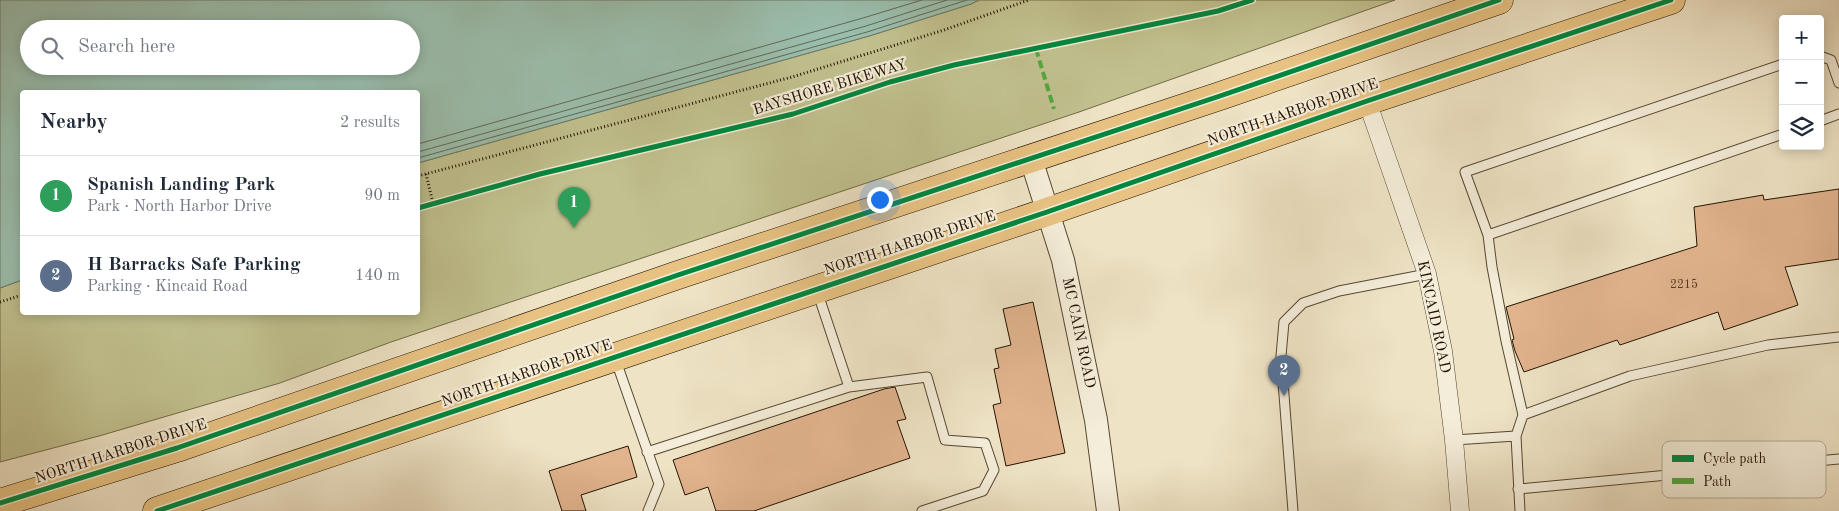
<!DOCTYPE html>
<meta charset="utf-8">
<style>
:root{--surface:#fff;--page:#f2f2f3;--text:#1f2937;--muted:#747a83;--line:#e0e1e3;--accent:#8f2418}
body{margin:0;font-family:"Old Standard TT",serif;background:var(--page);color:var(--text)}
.controls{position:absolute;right:15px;top:15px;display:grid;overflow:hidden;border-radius:5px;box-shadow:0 2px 12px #0003}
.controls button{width:45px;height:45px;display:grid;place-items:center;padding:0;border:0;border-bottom:1px solid var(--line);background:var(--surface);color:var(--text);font:25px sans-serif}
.you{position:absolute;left:879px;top:199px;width:18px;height:18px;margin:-12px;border:4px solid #fff;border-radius:50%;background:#1a73e8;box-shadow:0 0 0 8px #1a73e833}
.badge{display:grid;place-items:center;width:32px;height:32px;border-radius:50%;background:var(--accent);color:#fff;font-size:16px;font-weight:700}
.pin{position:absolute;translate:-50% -41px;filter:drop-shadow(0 1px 2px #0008)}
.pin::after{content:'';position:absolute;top:26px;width:18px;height:15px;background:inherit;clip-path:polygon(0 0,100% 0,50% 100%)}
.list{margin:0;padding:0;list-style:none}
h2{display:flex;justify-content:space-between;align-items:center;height:65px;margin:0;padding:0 20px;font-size:21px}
h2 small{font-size:16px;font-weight:400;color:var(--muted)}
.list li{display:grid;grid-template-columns:32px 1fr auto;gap:15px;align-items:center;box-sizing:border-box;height:80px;padding:0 20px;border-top:1px solid var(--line)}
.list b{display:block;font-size:19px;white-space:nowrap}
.list p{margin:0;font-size:16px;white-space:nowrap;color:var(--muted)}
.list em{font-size:16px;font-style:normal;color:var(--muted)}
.icon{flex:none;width:28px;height:28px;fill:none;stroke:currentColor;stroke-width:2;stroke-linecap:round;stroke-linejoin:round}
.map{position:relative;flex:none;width:1839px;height:511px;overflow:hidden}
.search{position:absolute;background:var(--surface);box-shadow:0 2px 12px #0003;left:20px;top:20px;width:400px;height:55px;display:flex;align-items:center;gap:12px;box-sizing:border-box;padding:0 18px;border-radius:28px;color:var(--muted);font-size:19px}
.panel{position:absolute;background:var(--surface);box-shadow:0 2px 12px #0003;left:20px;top:90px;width:400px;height:225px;border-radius:5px}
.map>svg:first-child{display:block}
</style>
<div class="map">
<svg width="1839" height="511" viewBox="0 0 1839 511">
<rect width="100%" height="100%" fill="#eee3c5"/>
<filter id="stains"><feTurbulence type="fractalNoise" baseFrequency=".004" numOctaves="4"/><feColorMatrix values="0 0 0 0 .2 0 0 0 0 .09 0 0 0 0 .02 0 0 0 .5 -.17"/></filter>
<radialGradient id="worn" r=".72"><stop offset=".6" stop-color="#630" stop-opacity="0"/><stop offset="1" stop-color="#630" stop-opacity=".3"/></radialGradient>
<path fill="#c1c18f" stroke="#726a48" d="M 979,0 L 1395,0 L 1079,112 L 391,342 L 280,383 L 99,436 L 0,462 L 0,288 L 22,280 L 22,312 L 418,312 L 418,163 L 869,36 L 971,4 Z"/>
<path fill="#9bbfae" stroke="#6b7a68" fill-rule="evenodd" d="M 0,0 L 979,0 L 971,4 L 869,36 L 418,163 L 418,92 L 22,92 L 22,280 L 0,288 ZM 29,29 L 411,29 L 411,66 L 29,66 Z"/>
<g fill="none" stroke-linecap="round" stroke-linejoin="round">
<path stroke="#606957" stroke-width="1" d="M 418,144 L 863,18 L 922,0
M 418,152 L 866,26 L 947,0
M 418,158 L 867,32 L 967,0"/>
</g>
<path fill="#e1b48e" stroke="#241300" d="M 1839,189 L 1839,259 L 1785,267 L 1798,305 L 1724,330 L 1718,312 L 1620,345 L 1617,340 L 1524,372 L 1515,351 L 1512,340 L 1514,339 L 1506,307 L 1697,246 L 1694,207 L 1763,195 L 1764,200 Z
M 1033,302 L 1065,453 L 1006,466 L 993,405 L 1001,403 L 994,369 L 999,368 L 995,349 L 1011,345 L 1003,309 Z
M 895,387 L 906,419 L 897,421 L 910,458 L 754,511 L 716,511 L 708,487 L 685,495 L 673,460 L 884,389 Z
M 628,446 L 637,477 L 581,495 L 586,511 L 562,511 L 549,471 Z"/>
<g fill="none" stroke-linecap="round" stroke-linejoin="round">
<g stroke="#564731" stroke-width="11">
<path id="service" d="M 1820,56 L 1831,60 L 1839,83
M 1820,121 L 1839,114
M 1488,235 L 1783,134
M 817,291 L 849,387 L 927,377 L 945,440 L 985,443 L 994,470 L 983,491 L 922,511
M 616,361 L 659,484 L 648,511
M 1523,415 L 1630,376 L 1768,345 L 1839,337
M 1454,440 L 1516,436
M 647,452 L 849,387
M 1518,489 L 1839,459
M 1293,511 L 1281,356 L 1284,322 L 1303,303 L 1339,291 L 1427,274
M 1520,511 L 1516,436 L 1523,415 L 1506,341 L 1492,267 L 1488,235 L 1465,172 L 1783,64"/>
</g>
<g stroke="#564731" stroke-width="19">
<path id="minor" d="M 1367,101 L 1427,274 L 1443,351 L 1454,440 L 1460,511"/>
</g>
<g stroke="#564731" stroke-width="24">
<path id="tertiary" d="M 1031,159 L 1063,260 L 1096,420 L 1108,511"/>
</g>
<g stroke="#241300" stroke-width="29">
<path id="primary" d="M 0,503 L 177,448 L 678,275 L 1217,97 L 1499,0
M 157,511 L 1047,212 L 1367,101 L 1671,0"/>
</g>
<path stroke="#241300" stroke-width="3" stroke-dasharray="1 2.5" stroke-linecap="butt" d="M 426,174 L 433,203
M 418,176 L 792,77 L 944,30 L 1029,0
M 0,302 L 22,295"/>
<use href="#service" stroke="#f4edd9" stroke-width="9"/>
<use href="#minor" stroke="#f4edd9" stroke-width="18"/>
<use href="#tertiary" stroke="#f4edd9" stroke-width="22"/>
<use href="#primary" stroke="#e7c282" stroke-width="28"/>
<path stroke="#53a840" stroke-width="4" stroke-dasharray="8 4" stroke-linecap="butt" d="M 1036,49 L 1054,109"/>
<g stroke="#f4edd9" stroke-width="8">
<path id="cycleway" d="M 418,208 L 540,174 L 793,114 L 890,82 L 954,65 L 1179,19 L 1218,11 L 1252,0
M 0,503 L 177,448 L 678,275 L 1217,97 L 1499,0
M 157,511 L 1047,212 L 1367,101 L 1671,0"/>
</g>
<use href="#cycleway" stroke="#00873e" stroke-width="5"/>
</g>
<g text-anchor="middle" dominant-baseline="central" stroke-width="4.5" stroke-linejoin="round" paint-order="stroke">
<g font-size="12" fill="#533b24">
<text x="1684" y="285">2215</text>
</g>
<g font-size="15" fill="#241300" stroke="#f4edd9">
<text transform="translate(830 88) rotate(-17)">BAYSHORE BIKEWAY</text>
<text transform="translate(1293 113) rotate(-19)">NORTH HARBOR DRIVE</text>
<text transform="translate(910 244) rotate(-18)">NORTH HARBOR DRIVE</text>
<text transform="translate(1433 317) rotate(78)">KINCAID ROAD</text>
<text transform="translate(1078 333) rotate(78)">MC CAIN ROAD</text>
<text transform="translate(527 374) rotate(-19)">NORTH HARBOR DRIVE</text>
<text transform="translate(121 452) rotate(-18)">NORTH HARBOR DRIVE</text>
</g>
</g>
<rect x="1662" y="441" width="164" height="57" rx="8" fill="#f4edd9" stroke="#b6ac98" stroke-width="1"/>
<rect x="1672" y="455" width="22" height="7" fill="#00873e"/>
<rect x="1672" y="478" width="22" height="6" fill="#53a840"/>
<g font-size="14" fill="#241300">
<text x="1703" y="463">Cycle path</text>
<text x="1703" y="486">Path</text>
</g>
<rect width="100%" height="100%" filter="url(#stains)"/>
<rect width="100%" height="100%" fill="url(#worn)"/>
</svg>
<div class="controls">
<button>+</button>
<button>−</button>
<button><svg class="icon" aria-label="layers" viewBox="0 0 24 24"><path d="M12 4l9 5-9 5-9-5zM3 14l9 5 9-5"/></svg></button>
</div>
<div class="you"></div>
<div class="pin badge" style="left:574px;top:228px;background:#2e9e5b">1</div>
<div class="pin badge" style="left:1284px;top:396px;background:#5c6f8a">2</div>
<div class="search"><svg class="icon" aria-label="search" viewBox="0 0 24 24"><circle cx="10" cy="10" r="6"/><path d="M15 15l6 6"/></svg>Search here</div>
<section class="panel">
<h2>Nearby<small>2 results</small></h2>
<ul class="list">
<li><span class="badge" style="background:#2e9e5b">1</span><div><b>Spanish Landing Park</b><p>Park · North Harbor Drive</p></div><em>90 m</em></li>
<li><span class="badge" style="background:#5c6f8a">2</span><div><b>H Barracks Safe Parking</b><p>Parking · Kincaid Road</p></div><em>140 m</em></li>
</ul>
</section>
</div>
